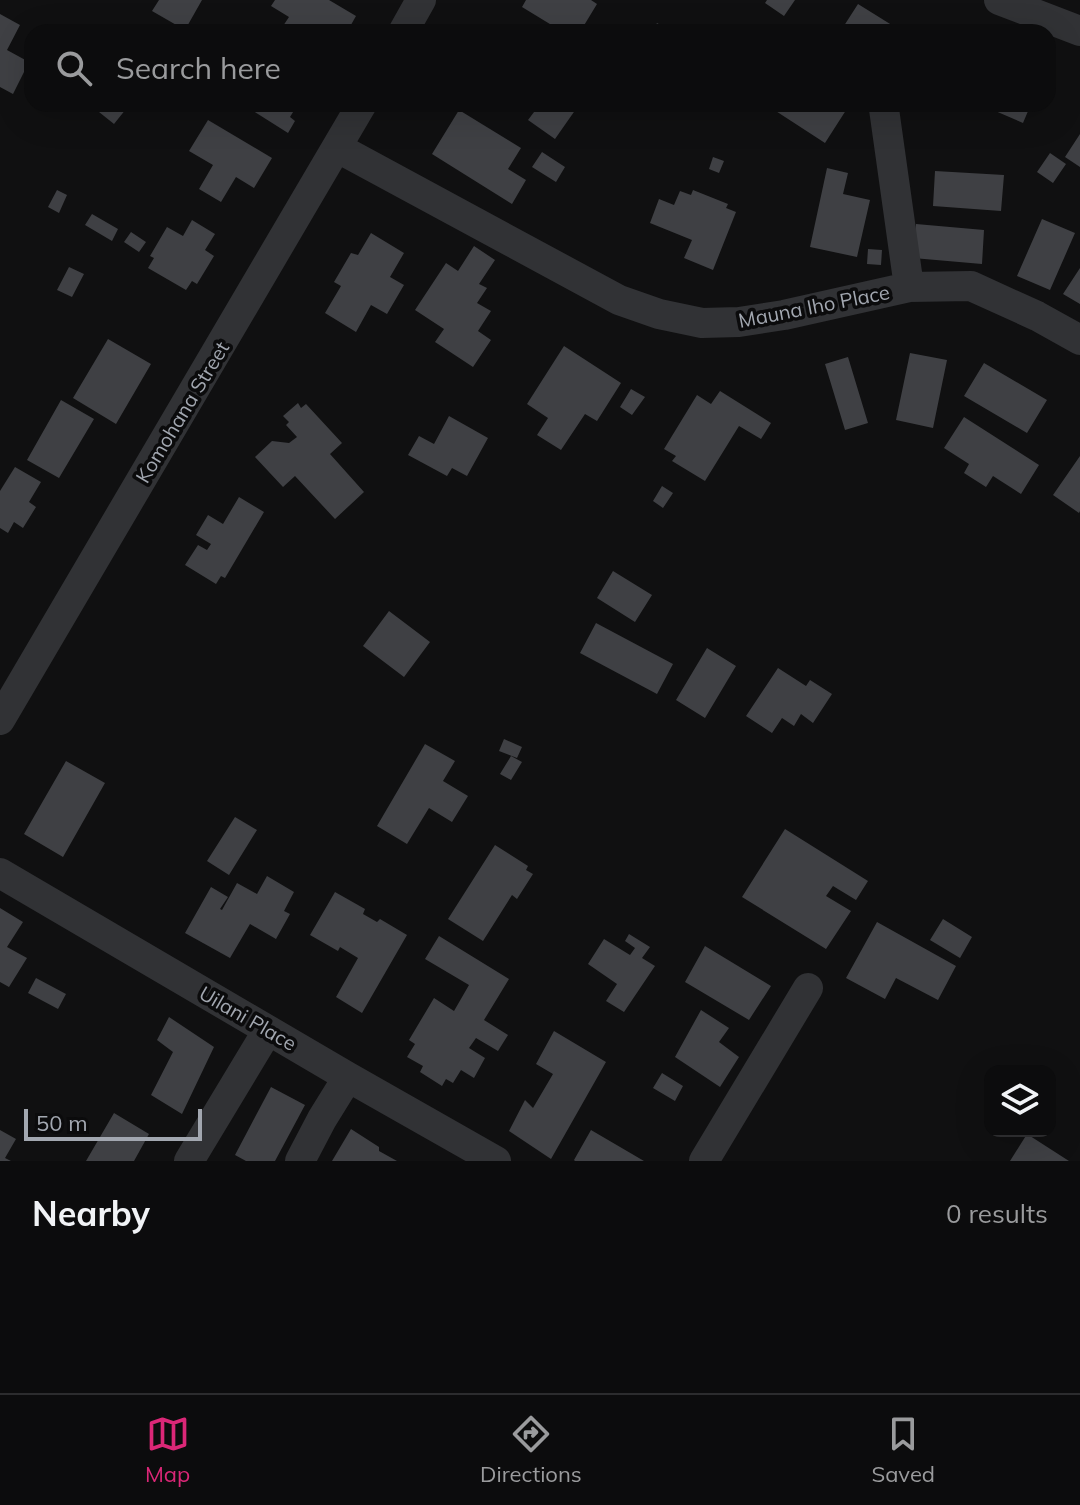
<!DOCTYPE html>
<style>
:root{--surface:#0c0c0d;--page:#151516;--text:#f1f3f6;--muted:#9a9b9d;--line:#2c2c2e;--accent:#db2777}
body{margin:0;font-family:Mulish,sans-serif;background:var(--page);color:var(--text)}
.controls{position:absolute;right:24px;bottom:24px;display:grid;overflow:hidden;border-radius:16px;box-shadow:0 8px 32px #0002}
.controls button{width:72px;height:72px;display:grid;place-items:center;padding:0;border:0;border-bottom:2px solid var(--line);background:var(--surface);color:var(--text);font:40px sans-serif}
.scale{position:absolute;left:24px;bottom:20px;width:178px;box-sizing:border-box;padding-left:8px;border:4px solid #a2a7b0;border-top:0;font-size:22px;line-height:28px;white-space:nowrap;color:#a2a7b0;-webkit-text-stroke:6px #0b0b0c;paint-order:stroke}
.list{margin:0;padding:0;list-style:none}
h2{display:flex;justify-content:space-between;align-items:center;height:104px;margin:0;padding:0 32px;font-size:34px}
h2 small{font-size:26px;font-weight:400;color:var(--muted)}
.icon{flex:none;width:44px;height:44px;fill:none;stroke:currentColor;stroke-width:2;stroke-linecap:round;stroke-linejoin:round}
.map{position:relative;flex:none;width:1080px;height:1161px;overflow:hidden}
.search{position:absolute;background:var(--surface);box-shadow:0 8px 32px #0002;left:24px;right:24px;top:24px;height:88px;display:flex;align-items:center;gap:20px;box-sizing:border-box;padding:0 28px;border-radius:24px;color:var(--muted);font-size:30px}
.sheet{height:232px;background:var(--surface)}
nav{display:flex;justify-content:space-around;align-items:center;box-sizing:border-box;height:112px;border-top:2px solid var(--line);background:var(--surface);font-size:22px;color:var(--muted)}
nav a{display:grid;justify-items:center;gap:4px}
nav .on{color:var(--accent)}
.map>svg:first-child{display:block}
</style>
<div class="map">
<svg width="1080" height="1161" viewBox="0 0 1080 1161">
<rect width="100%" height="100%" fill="#101011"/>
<path fill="#3f4044" d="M 159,0 L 202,0 L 185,30 L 152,11 Z
M 275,0 L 329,0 L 356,16 L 347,32 L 279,32 L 289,17 L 271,6 Z
M 526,0 L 591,0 L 597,4 L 580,32 L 563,32 L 522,7 Z
M 767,0 L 795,0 L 784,16 L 765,3 Z
M 858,4 L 903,32 L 840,32 Z
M 0,14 L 20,25 L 7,50 L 29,62 L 13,94 L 0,87 Z
M 657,23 L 672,32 L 652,32 Z
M 89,104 L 130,104 L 114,124 Z
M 242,104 L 298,104 L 290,117 L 295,121 L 288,133 Z
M 531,104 L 569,104 L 576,109 L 555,139 L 528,120 L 537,108 Z
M 765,104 L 850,104 L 825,143 Z
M 979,104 L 1031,104 L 1023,123 Z
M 459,110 L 521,148 L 508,169 L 526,180 L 512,204 L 432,154 Z
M 208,120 L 272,158 L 254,188 L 236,177 L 221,202 L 199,189 L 213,165 L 189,151 Z
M 1080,134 L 1080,167 L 1065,157 Z
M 542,152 L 565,167 L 556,182 L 532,167 Z
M 1050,153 L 1066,164 L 1053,183 L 1037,172 Z
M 713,157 L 724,161 L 719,173 L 709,169 Z
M 827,168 L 848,173 L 843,194 L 870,200 L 857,257 L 810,247 Z
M 935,171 L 1004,175 L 1001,211 L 933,206 Z
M 57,190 L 67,195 L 59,213 L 48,207 Z
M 693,190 L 728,204 L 726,208 L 736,212 L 713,270 L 684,258 L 692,240 L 650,223 L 659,199 L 674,205 L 680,191 L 691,195 Z
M 92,214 L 118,229 L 112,241 L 85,225 Z
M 1042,219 L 1075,233 L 1050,290 L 1017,276 Z
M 192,220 L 215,234 L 205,250 L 214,256 L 197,284 L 192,281 L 186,290 L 148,268 L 154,258 L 150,256 L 167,227 L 183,236 Z
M 916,224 L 984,230 L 982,264 L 913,258 Z
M 131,232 L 146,242 L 139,252 L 124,242 Z
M 371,233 L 404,253 L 390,277 L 404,285 L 387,314 L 371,305 L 356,332 L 325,313 L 341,286 L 334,282 L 351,253 L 358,255 Z
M 474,246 L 495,260 L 479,284 L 487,288 L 477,303 L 491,311 L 478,331 L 491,340 L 473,367 L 435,342 L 444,329 L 415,310 L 446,263 L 458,271 Z
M 868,249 L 882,250 L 881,265 L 867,264 Z
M 69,267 L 84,274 L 72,297 L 57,290 Z
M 1080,268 L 1080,304 L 1063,294 Z
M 108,339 L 151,364 L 116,424 L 73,398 Z
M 564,346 L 621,383 L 597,421 L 585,414 L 561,450 L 537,435 L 548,418 L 527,404 Z
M 910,353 L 947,360 L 933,428 L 896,420 Z
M 848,357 L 868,423 L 845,430 L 825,364 Z
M 984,363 L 1047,400 L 1027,433 L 964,396 Z
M 631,389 L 645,397 L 632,415 L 620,407 Z
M 720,391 L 771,423 L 761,439 L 739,426 L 705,481 L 672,461 L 676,456 L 664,449 L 697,395 L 711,404 Z
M 61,400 L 94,419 L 59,478 L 27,460 Z
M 298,403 L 301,408 L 306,404 L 342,443 L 330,454 L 364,492 L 335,519 L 295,476 L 283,487 L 255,457 L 272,441 L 289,443 L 297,437 L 286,425 L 289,422 L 283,416 Z
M 449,416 L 488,438 L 467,476 L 452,468 L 447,476 L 408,455 L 419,436 L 434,444 Z
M 964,417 L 1039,465 L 1021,494 L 993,476 L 986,487 L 964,473 L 969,464 L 944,448 Z
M 1080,456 L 1080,511 L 1079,513 L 1053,495 Z
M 15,467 L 41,482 L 29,502 L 36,507 L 23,528 L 14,522 L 8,533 L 0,528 L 0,491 Z
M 662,486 L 673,493 L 663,508 L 653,501 Z
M 239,497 L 264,512 L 225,578 L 221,576 L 216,584 L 185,565 L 198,545 L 207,550 L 211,544 L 196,535 L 208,515 L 223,524 Z
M 613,571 L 652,595 L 635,622 L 597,598 Z
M 389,611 L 430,642 L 404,677 L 363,646 Z
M 596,623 L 673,664 L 657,694 L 580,653 Z
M 707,648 L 736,666 L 705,718 L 676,700 Z
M 778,668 L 806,686 L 810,680 L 832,694 L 813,723 L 801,714 L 794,726 L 782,718 L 772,733 L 746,716 Z
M 504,739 L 522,747 L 517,758 L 499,751 Z
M 425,744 L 455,761 L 443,781 L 468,796 L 452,822 L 429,808 L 407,844 L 377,826 Z
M 511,756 L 522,762 L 511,780 L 500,774 Z
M 66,761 L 105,783 L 63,857 L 24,834 Z
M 235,817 L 257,830 L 229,875 L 207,861 Z
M 785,829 L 868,881 L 856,900 L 833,886 L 826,896 L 851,911 L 826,949 L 742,897 Z
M 495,845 L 528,866 L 526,870 L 533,874 L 517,899 L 512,895 L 483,941 L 448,919 Z
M 267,876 L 294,892 L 284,911 L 290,914 L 276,939 L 250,924 L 230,958 L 185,933 L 211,887 L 228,897 L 220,909 L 222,910 L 237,883 L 257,894 Z
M 335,892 L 365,909 L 363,914 L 377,922 L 380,919 L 407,935 L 362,1013 L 336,997 L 358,958 L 340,947 L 338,951 L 310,935 Z
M 0,908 L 23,922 L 7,947 L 27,958 L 9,987 L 0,982 Z
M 943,919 L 972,937 L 960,958 L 930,940 Z
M 877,922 L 956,966 L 938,1000 L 896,978 L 885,999 L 846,978 Z
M 629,934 L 650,947 L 642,958 L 655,966 L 624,1012 L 606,1001 L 617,984 L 588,964 L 604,939 L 630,955 L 635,948 L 625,941 Z
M 439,936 L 509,979 L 484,1020 L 508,1035 L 498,1051 L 476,1038 L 469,1048 L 485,1058 L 474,1078 L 461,1070 L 453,1083 L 446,1079 L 442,1086 L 420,1072 L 423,1066 L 407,1057 L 415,1044 L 409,1040 L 434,998 L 454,1011 L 469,985 L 425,959 Z
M 705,946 L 771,986 L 749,1020 L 685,982 Z
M 36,978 L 66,994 L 58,1009 L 28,993 Z
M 701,1010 L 729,1028 L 719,1042 L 739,1057 L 720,1087 L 675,1057 Z
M 169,1017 L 214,1047 L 182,1114 L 151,1095 L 173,1052 L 157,1040 Z
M 554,1031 L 606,1062 L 551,1159 L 509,1131 L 525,1100 L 533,1108 L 553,1074 L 536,1064 Z
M 662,1073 L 683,1086 L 675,1101 L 653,1088 Z
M 271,1087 L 305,1105 L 275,1161 L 246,1161 L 235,1155 Z
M 114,1113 L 149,1134 L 134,1161 L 86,1161 Z
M 351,1129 L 379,1147 L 379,1151 L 397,1161 L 332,1161 Z
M 0,1130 L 16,1139 L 5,1158 L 11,1161 L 0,1161 Z
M 591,1130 L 644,1161 L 575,1161 L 574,1160 Z
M 1027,1134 L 1069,1161 L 1010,1161 Z"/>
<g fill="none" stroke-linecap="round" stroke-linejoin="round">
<path stroke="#313235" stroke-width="30" d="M 999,0 L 1080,31
M 403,32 L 421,0
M 884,109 L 909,287
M 338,148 L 619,300 L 659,314 L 702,323 L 739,322 L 784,315 L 909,287 L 971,286 L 1037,316 L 1080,340
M 0,720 L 362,104
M 0,873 L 348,1077 L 496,1161
M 189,1161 L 268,1030
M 300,1161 L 322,1119 L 348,1077
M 704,1161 L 808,988"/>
</g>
<g text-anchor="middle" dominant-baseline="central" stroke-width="7" stroke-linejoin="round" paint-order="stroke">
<g font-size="20" fill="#a2a7b0" stroke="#0b0b0c">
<text transform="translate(814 306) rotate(-11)">Mauna Iho Place</text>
<text transform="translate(182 412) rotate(-59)">Komohana Street</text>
<text transform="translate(248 1018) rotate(30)">Uilani Place</text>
</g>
</g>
</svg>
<div class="controls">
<button><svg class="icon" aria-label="layers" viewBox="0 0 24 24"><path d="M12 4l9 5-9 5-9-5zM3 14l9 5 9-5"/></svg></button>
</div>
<div class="scale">50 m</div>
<div class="search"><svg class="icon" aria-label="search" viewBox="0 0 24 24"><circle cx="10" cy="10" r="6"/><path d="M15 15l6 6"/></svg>Search here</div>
</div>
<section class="sheet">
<h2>Nearby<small>0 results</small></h2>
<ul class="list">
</ul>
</section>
<nav>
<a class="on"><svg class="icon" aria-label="map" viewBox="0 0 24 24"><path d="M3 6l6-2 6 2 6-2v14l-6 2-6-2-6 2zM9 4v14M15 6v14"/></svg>Map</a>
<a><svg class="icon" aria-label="directions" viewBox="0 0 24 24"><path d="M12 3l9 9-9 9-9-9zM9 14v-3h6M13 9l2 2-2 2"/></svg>Directions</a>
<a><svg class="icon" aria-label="saved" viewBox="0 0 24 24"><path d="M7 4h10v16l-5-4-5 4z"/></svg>Saved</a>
</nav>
